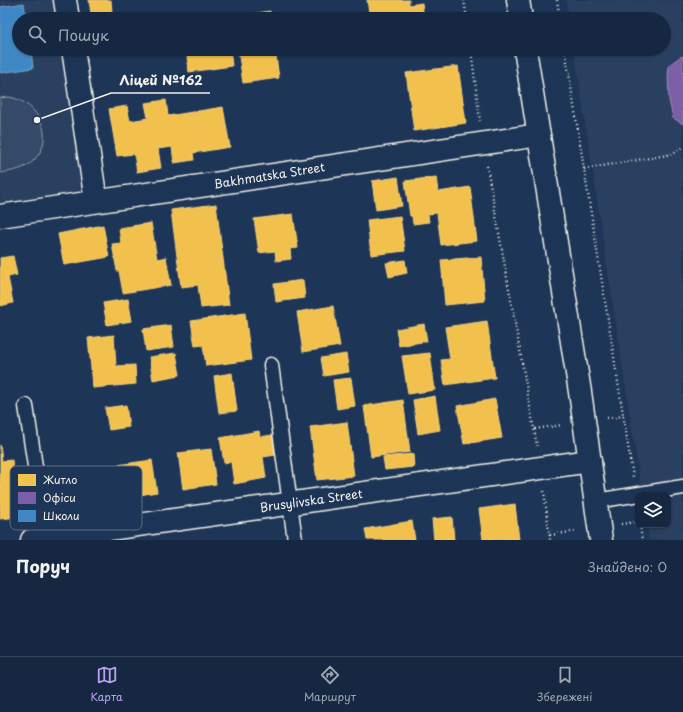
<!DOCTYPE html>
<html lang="uk">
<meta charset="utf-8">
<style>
:root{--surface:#162841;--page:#23344c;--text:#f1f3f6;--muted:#9ea6b1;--line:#35445a;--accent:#bca0f2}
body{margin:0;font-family:"Playpen Sans",sans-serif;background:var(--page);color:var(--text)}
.controls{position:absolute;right:12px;bottom:12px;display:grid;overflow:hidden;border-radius:8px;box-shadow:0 1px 3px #0004}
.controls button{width:36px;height:36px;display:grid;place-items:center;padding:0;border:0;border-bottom:1px solid var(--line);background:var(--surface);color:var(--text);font:20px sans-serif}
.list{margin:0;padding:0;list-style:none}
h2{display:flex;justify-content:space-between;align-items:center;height:52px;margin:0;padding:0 16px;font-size:17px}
h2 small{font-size:13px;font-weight:400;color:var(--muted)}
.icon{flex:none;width:22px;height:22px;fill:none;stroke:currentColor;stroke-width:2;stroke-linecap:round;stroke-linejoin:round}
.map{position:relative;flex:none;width:683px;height:540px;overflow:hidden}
.search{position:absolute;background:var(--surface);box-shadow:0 1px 3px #0004;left:12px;right:12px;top:12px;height:44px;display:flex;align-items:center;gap:10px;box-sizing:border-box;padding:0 14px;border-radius:22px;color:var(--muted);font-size:15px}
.sheet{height:116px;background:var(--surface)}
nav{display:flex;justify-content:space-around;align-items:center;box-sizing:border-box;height:56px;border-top:1px solid var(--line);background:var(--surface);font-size:11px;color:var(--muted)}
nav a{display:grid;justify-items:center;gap:2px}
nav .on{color:var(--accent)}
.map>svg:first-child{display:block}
</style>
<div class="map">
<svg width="683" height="540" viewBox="0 0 683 540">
<rect width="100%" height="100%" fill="#1d3557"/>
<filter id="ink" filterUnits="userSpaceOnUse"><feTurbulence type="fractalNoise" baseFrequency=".025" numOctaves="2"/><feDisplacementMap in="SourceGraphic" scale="8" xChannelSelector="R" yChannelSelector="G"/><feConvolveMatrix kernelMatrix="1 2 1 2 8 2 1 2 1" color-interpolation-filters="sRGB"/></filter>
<g filter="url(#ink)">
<path fill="#2a4060" d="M 0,0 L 55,0 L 58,19 L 19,19 L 19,49 L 63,49 L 85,191 L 0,204 Z
M 566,0 L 683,0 L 683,540 L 649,540 L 647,525 L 668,525 L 668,495 L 642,495 L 574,49 L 664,49 L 664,19 L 569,19 Z"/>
<path fill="#354a67" stroke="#949ea8" d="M 9,97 C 38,102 57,137 34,160 C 25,170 12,171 0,173 L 0,98 Z"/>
<path fill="#f2c14e" stroke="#f3cf7c" d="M 89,0 L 111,0 L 112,12 L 91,14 Z
M 367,0 L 409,0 L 409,5 L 422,3 L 424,19 L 370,19 Z
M 270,11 L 271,19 L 234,19 L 233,17 Z
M 186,49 L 230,49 L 232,66 L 189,72 Z
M 238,49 L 275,49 L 279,78 L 243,83 Z
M 458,66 L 466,123 L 414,131 L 406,73 Z
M 166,100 L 168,116 L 223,107 L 230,147 L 193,153 L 194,160 L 174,163 L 172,147 L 158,149 L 161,168 L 137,172 L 134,154 L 117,156 L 109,109 L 127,106 L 130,121 L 148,118 L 145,103 Z
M 398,177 L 402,206 L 376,210 L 372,181 Z
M 436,177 L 438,192 L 470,187 L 477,241 L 441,245 L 437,213 L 428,214 L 429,222 L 413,224 L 412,216 L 410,216 L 405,181 Z
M 216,204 L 229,305 L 201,308 L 198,285 L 181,287 L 171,210 Z
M 293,214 L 298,248 L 290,249 L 291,259 L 276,261 L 275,251 L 259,253 L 254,219 Z
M 400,216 L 405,251 L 371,255 L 367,220 Z
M 151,223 L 157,259 L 166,257 L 171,285 L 123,293 L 119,271 L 117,271 L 112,244 L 121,243 L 119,228 Z
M 103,225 L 109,257 L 64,265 L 58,234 Z
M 13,256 L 17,275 L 8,277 L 13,303 L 0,306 L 0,258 Z
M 481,257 L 485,301 L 445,305 L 441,260 Z
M 405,260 L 407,273 L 389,277 L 386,263 Z
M 303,280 L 305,298 L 276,302 L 274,284 Z
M 128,299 L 132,321 L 107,325 L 103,303 Z
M 333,306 L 340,346 L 303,352 L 297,312 Z
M 245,313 L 251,360 L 206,366 L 203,345 L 195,346 L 191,321 Z
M 487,321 L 495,378 L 445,385 L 441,360 L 450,359 L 445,327 Z
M 424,324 L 427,341 L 399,346 L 396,329 Z
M 171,325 L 174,347 L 146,351 L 143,329 Z
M 114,335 L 116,366 L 135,365 L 136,384 L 93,388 L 88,338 Z
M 176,353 L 180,375 L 153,380 L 149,357 Z
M 430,353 L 435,390 L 408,394 L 402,356 Z
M 346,354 L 349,372 L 324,376 L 321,358 Z
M 232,373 L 237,411 L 219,413 L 214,376 Z
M 351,378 L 355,406 L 337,409 L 333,380 Z
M 435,396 L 440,430 L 418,434 L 413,400 Z
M 495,399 L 502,438 L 464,444 L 457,406 Z
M 403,400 L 410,452 L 371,457 L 364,406 Z
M 126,405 L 129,427 L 109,430 L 105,408 Z
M 347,422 L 354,476 L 317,480 L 310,427 Z
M 259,431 L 260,437 L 272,435 L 276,455 L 263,457 L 266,478 L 234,484 L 231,462 L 224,463 L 220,438 Z
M 0,445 L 2,461 L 12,460 L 15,490 L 24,489 L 27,516 L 0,519 Z
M 211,449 L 216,484 L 183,489 L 178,453 Z
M 413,454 L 414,467 L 385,470 L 383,457 Z
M 152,460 L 157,492 L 122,498 L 117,465 Z
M 515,504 L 519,540 L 483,540 L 479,509 Z
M 452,517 L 454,540 L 434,540 L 432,519 Z
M 412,521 L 415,540 L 367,540 L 365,529 Z"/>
<path fill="#7b5ea7" stroke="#9f8aba" d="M 683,56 L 683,124 L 673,118 L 669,100 L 668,77 L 669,65 L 680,57 Z"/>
<path fill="#3f88c5" stroke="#75a8d0" d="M 24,3 L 26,19 L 19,19 L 19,49 L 31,49 L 33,68 L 0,73 L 0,7 Z"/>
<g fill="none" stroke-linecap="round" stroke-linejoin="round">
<g stroke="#f4f1e8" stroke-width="17">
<path id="lane" d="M 271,365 L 295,540
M 26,406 L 46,540
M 596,501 L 683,487"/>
</g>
<g stroke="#f4f1e8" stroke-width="25">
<path id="street" d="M 65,0 L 68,19
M 73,49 L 96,201
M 0,216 L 539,135
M 32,540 L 590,461"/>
</g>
<g stroke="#f4f1e8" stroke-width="25">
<path id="primary" d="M 518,0 L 521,19
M 525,49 L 580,392 L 601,540"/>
</g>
<path stroke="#f4f1e8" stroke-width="2.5" stroke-dasharray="1 3" stroke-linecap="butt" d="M 464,0 L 467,19
M 557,0 L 560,19
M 471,49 L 480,121
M 565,49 L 633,477
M 487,166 L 537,446
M 584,169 L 673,154 L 683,146
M 607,418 L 624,416
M 535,429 L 562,425
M 544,491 L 550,540
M 621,524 L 638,522
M 640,525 L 642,540
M 550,535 L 577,531"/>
<use href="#lane" stroke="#1d3557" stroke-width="14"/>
<use href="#street" stroke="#1d3557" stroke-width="22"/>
<use href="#primary" stroke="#1d3557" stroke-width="22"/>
</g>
</g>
<g text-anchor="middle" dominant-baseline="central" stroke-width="4" stroke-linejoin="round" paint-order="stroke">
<g font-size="12" fill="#f4f1e8" stroke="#1d3557">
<text transform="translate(269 175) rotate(-9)">Bakhmatska Street</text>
<text transform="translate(311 500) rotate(-8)">Brusylivska Street</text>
</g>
</g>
<rect x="10" y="466" width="132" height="64" rx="6" fill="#1d3557" stroke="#5e6d82" stroke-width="1"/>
<rect x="18" y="474" width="18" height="12" fill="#f2c14e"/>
<rect x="18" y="492" width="18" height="12" fill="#7b5ea7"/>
<rect x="18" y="510" width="18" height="12" fill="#3f88c5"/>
<g font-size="11" fill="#f4f1e8">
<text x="43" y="484">Житло</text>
<text x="43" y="502">Офіси</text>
<text x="43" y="520">Школи</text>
</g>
<path fill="none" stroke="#f4f1e8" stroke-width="1.5" d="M37 120L111 93H210"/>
<circle fill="#f4f1e8" stroke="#1d3557" stroke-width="1.5" cx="37" cy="120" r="4"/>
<g font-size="13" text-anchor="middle" font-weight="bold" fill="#f4f1e8" stroke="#1d3557" stroke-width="4" stroke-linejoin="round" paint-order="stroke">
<text x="161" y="85">Ліцей №162</text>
</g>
</svg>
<div class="controls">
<button><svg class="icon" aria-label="layers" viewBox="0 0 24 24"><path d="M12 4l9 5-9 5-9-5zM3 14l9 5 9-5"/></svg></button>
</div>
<div class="search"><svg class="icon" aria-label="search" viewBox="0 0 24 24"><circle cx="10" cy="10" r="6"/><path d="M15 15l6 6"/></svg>Пошук</div>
</div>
<section class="sheet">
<h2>Поруч<small>Знайдено: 0</small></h2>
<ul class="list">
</ul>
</section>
<nav>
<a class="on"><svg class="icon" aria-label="map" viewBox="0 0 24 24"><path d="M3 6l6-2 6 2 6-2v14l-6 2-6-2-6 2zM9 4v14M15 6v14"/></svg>Карта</a>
<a><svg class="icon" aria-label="directions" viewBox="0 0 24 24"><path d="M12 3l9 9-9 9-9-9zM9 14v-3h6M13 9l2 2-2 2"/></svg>Маршрут</a>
<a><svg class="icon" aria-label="saved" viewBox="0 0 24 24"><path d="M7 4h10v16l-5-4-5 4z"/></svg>Збережені</a>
</nav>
